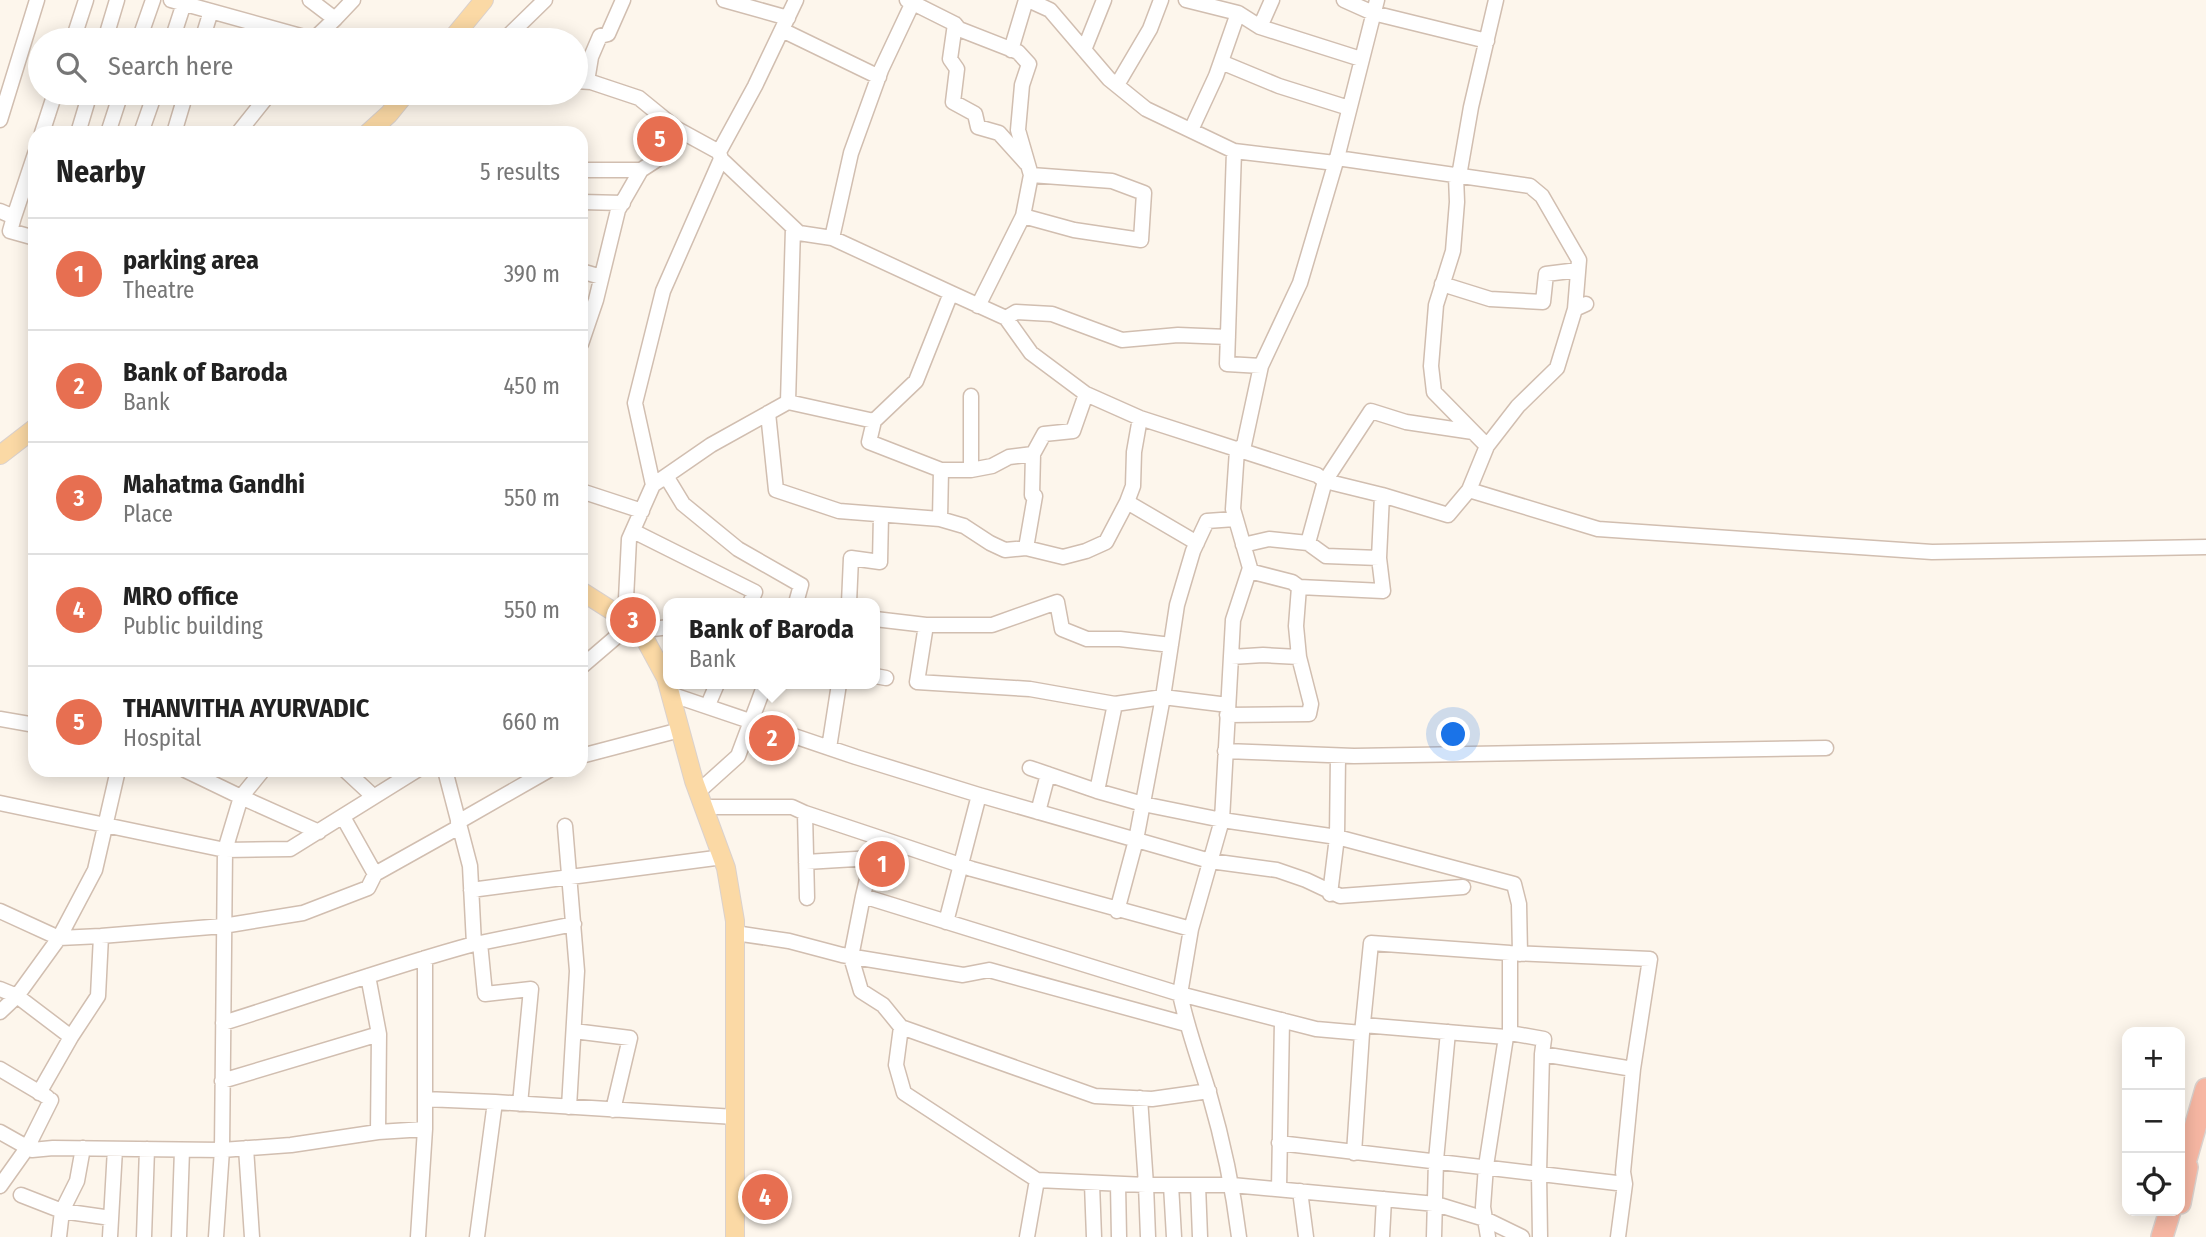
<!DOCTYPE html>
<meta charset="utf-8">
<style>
:root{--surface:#fff;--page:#f2f2f2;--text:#222;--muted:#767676;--line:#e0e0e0;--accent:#e76f51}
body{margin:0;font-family:"Fira Sans Condensed",sans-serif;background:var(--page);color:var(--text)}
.controls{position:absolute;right:21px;bottom:21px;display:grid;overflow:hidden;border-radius:14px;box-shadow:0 4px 18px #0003}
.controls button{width:63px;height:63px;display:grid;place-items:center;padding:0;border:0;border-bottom:2px solid var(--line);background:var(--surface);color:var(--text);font:35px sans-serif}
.you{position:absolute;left:1454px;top:735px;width:24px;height:24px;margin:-18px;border:5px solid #fff;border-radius:50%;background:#1a73e8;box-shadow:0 0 0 10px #1a73e833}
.badge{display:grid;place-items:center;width:46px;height:46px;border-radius:50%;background:var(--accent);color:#fff;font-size:23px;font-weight:700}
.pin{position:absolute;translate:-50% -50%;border:4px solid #fff;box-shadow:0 2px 7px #0006}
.popup{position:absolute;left:663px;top:598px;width:217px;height:91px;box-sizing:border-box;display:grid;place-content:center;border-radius:14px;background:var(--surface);filter:drop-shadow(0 2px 5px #0005);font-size:23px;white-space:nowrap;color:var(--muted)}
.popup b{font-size:26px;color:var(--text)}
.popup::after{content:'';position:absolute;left:50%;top:100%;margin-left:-14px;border:14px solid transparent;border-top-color:var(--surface)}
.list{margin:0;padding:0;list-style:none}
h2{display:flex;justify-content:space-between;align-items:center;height:91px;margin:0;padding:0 28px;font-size:30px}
h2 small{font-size:23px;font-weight:400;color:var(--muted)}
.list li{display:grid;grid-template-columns:46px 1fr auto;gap:21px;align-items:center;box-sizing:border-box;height:112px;padding:0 28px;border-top:2px solid var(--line)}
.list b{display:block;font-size:26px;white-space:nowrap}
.list p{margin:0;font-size:23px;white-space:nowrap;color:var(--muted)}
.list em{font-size:23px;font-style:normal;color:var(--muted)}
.icon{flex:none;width:38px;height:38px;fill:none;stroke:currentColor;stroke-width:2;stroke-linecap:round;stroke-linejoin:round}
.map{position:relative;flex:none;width:2206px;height:1237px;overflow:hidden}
.search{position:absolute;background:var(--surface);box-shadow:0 4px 18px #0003;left:28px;top:28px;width:560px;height:77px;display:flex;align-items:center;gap:18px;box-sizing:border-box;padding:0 24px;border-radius:38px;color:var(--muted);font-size:26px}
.panel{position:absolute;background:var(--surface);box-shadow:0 4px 18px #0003;left:28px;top:126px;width:560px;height:651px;border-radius:21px}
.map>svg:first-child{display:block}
</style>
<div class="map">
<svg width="2206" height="1237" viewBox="0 0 2206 1237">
<rect width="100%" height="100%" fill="#fdf6ec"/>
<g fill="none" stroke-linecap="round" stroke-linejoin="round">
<g stroke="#d1beb0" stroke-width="17">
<path id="minor" d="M 171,0 L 315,40
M 310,0 L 335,19 L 313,40
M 724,0 L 788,18
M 907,0 L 955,24 L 959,29 L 1018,52 L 1029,64 L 1022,85 L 1018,130 L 1031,175 L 1023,216 L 978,306
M 1028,0 L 1050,10 L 1109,79 L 1146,109 L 1234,151 L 1335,163
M 1186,0 L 1238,13 L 1260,27 L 1361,59
M 1344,0 L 1373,13 L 1487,41
M 335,19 L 353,0
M 955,24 L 950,59 L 957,69 L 953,102 L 975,114 L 978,127 L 999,133 L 1026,163
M 1260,27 L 1272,0
M 782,30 L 879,77
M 73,40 L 86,0
M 105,40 L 117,0
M 139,40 L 153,0
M 172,40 L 185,0
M 202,40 L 211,11
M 504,40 L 545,0
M 1011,50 L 1026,0
M 1084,50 L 1104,0
M 1221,62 L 1279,86 L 1349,108
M 576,81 L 591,82 L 639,98 L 677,129 L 719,152 L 721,159 L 799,233 L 832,238 L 951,293
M 587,81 L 591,57 L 600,36 L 608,34 L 623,0
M 1117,85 L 1150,29 L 1161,0
M 0,120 L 37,0
M 1191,130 L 1216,76 L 1238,13
M 42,133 L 55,93
M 78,133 L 90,93
M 108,133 L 121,93
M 141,133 L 155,93
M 174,133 L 186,93
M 238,133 L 270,93
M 1234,151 L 1227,364 L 1261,366
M 719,152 L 755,86 L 796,0
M 1337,158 L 1530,186 L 1542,196 L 1579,260 L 1575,309
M 581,170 L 641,170
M 1456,176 L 1457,202 L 1453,251 L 1436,305 L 1431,366 L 1434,392 L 1487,446
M 1459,176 L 1471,107 L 1496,0
M 581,202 L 623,203
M 0,211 L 14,217 L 10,231 L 35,238
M 1023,216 L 1074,230 L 1141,240 L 1144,193 L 1112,181 L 1031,175
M 14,217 L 35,154
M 832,238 L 851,153 L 881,70 L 914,0
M 581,271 L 601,277
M 1442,284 L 1490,299 L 1543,302 L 1546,274 L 1578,270
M 1006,318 L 1016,312 L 1052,314 L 1122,340 L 1178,335 L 1228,337
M 581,344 L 596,300 L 618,210 L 641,170 L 661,157 L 677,131
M 971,396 L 971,470
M 788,402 L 793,228
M 768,413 L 776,490 L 839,511 L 940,519 L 964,526 L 990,543 L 1005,550 L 1026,548 L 1063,557 L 1086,551 L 1106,542 L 1127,502 L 1133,486 L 1134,452 L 1140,418
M 874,421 L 869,442 L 941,470 L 940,519
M 941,470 L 971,470 L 992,466 L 1009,457 L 1033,454
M 666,476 L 683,504 L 738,549 L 801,585 L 796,603
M 653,485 L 635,403 L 663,291 L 721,159
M 1469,490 L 1487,446 L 1518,406 L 1557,368 L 1575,309 L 1586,304
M 581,491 L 642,511
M 1382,495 L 1448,515 L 1469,490 L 1598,529 L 1932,552 L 2206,547
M 1127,502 L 1197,543
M 633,531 L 755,592 L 750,603
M 1308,543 L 1325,481 L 1371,411 L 1406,422 L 1473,432
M 1243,545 L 1269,539 L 1308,543 L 1326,556 L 1379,558 L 1383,591 L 1299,587
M 1026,548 L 1035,496 L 1032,495 L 1033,454 L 1044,434 L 1073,431 L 1086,394
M 849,603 L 851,558 L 880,562 L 881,515
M 625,619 L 629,539 L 653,485 L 711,445 L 788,402 L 874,421 L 916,381 L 951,293 L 1006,318 L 1031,353 L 1086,394 L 1140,418 L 1317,475 L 1325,481 L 1382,495 L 1379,558
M 875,619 L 926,625 L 992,625 L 1057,602 L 1062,629 L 1087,639 L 1120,639 L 1171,645
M 926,625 L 917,682 L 1030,689 L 1115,704 L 1097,791 L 1143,804 L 1222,820 L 1337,837 L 1514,884 L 1519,904 L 1520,954
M 637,631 L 669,627
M 1231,657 L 1263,655 L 1299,657 L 1296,626 L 1299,587 L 1292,582 L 1249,571
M 581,667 L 630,625
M 875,676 L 886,678
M 670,694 L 856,757 L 979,795 L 1210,861 L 1277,870 L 1306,880 L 1340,896 L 1463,887
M 1115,704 L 1163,697 L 1228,705
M 708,705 L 717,684
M 1227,715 L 1309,714 L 1311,704 L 1299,657
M 0,719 L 35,725
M 829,748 L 839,684
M 1225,751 L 1354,756 L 1826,748
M 581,756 L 680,730
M 1030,768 L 1097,791
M 185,770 L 241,797 L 225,850 L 222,1150 L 291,1145 L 378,1132 L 379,1034 L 222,1081
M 263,770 L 241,797 L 319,832
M 345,770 L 373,796
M 698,792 L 738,756 L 765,684
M 0,803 L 225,850 L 290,849 L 417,770
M 704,807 L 792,807 L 805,813
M 1038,812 L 1048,774
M 458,822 L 549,770
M 565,826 L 577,971 L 569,1107
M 806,862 L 872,858
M 375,874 L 459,827
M 471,890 L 723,857
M 1330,894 L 1337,837 L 1338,756
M 863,896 L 851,957 L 861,991 L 883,1005 L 901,1027
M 807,898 L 805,813 L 877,837 L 863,896 L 1180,994 L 1191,929 L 972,869 L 877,837
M 0,911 L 59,938 L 101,936 L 223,926 L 303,913 L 368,888 L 375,874 L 343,817
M 1117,911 L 1136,840 L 1163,697 L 1177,605 L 1193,551 L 1207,521 L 1235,519
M 946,922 L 979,795
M 1191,929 L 1222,820 L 1233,620 L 1250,568 L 1233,509 L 1237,450 L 1244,445 L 1261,366 L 1300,283 L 1337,158 L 1377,0
M 735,933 L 789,941 L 842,955 L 963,975 L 989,970 L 1186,1024
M 480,943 L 574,924
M 474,944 L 480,943 L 485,994 L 531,989 L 520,1104
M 368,976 L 379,1034
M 0,989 L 17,996 L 71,1037 L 39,1093
M 0,1012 L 17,996 L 59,938 L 95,870 L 118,770
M 223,1023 C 307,997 389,967 474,944 L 470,866 L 445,770
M 1363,1025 L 1506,1037 L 1510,1033 L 1510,953
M 574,1031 L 630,1038 L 613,1110
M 1510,1033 L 1544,1039 L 1542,1054 L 1633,1069
M 71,1037 L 98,996 L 101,936
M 0,1069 L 47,1097
M 425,1099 L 495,1102 L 477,1237
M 495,1102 L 735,1117
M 0,1132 L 32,1150 L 53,1148 L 222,1150 L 216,1237
M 378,1132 L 425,1129
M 1279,1143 L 1625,1184
M 246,1148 L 252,1237
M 1354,1153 L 1362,1033
M 1037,1180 L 904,1093 L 896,1065 L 901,1027 L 1095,1096 L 1152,1099 L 1209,1091
M 1092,1184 L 1094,1237
M 1118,1184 L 1119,1237
M 1171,1185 L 1174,1237
M 1198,1185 L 1200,1237
M 0,1186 L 27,1148 L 51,1100
M 1279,1189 L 1282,1020
M 1300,1191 L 1306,1237
M 21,1195 L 62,1211 L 111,1218
M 59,1237 L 62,1211 L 77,1181 L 83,1148
M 110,1237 L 115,1149
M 144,1237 L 147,1149
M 179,1237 L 182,1150
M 418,1237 L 425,1129 L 425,958
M 1027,1237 L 1037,1180 L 1146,1185 L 1140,1098
M 1148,1237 L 1146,1185 L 1232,1185 L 1436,1204 L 1485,1219 L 1522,1237
M 1239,1237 C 1233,1188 1223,1141 1209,1093 C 1199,1060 1187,1028 1180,994 L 1316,1029 L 1362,1033 L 1371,943 L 1510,953 L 1650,959 L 1633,1069 L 1623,1172 L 1625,1184 L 1618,1237
M 1382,1237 L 1384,1199
M 1434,1237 L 1436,1160 L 1448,1032
M 1488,1237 L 1483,1207 L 1486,1166 L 1506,1037
M 1540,1237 L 1539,1173 L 1542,1054"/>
</g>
<g stroke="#dad1cd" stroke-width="20">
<path id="major" d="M 451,40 L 484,0
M 368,133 L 389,114 L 406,93
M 0,455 L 35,428
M 581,591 L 625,619 L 646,641 L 666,678 L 694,781 L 726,868 L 735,921 L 735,1237"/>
</g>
<g stroke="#dad1cd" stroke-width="24">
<path id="highway" d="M 2180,1180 L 2206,1089
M 2180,1203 L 2187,1167
M 2162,1237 L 2170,1211"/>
</g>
<use href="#minor" stroke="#fff" stroke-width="14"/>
<use href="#major" stroke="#fbd9a5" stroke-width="18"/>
<use href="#highway" stroke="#f7b7a3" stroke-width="21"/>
</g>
</svg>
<div class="controls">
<button>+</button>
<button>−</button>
<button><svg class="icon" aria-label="locate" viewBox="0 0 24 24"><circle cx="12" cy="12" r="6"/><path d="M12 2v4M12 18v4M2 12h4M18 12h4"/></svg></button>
</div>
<div class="you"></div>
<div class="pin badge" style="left:882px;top:864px">1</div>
<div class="pin badge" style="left:772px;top:738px">2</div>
<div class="popup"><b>Bank of Baroda</b>Bank</div>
<div class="pin badge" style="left:633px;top:620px">3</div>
<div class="pin badge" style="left:765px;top:1197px">4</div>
<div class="pin badge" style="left:660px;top:139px">5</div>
<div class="search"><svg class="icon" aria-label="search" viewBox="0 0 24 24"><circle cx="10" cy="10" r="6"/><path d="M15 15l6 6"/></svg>Search here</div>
<section class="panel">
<h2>Nearby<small>5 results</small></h2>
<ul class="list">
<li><span class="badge">1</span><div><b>parking area</b><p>Theatre</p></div><em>390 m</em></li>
<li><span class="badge">2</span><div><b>Bank of Baroda</b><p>Bank</p></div><em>450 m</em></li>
<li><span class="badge">3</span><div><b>Mahatma Gandhi</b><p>Place</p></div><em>550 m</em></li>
<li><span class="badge">4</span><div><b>MRO office</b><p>Public building</p></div><em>550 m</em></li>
<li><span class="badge">5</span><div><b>THANVITHA AYURVADIC</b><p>Hospital</p></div><em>660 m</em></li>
</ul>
</section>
</div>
